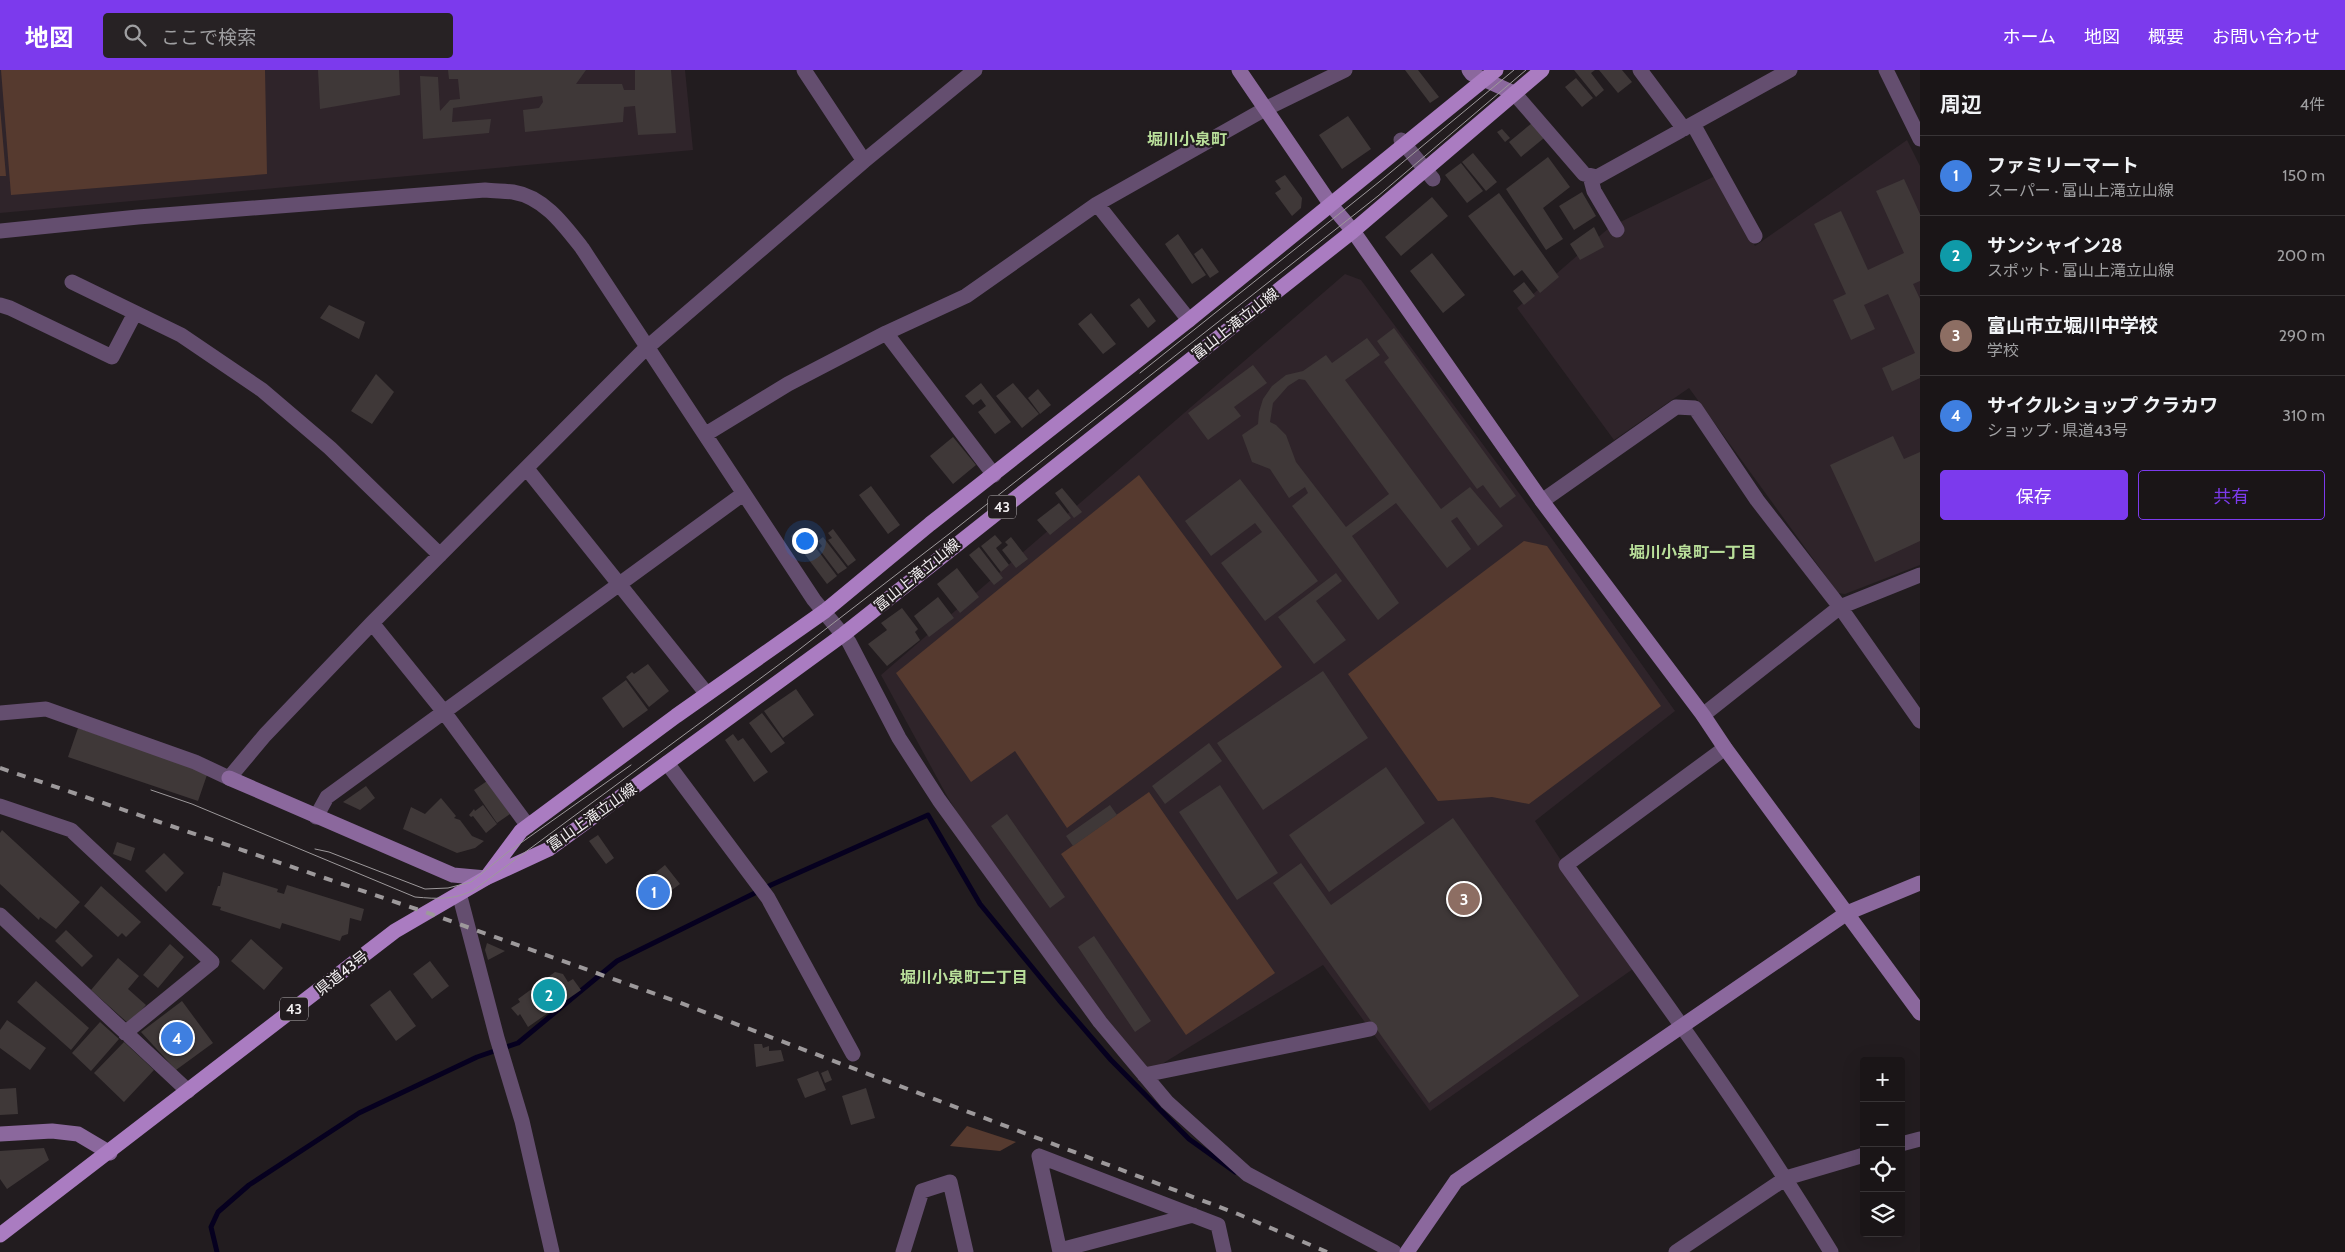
<!DOCTYPE html>
<html lang="ja">
<meta charset="utf-8">
<style>
:root{--surface:#1a1517;--page:#272224;--text:#f1f3f6;--muted:#9f9fa1;--line:#383436;--accent:#7c3aed}
body{margin:0;font-family:Cabin,"Noto Sans JP",sans-serif;background:var(--page);color:var(--text)}
.controls{position:absolute;right:15px;bottom:15px;display:grid;overflow:hidden;border-radius:5px;box-shadow:0 5px 20px #0002}
.controls button{width:45px;height:45px;display:grid;place-items:center;padding:0;border:0;border-bottom:1px solid var(--line);background:var(--surface);color:var(--text);font:25px sans-serif}
.you{position:absolute;left:804px;top:470px;width:18px;height:18px;margin:-12px;border:4px solid #fff;border-radius:50%;background:#1a73e8;box-shadow:0 0 0 8px #1a73e833}
.badge{display:grid;place-items:center;width:32px;height:32px;border-radius:50%;background:var(--accent);color:#fff;font-size:16px;font-weight:700}
.pin{position:absolute;translate:-50% -50%;border:2px solid #fff;box-shadow:0 1px 5px #0006}
.list{margin:0;padding:0;list-style:none}
h2{display:flex;justify-content:space-between;align-items:center;height:65px;margin:0;padding:0 20px;font-size:21px}
h2 small{font-size:16px;font-weight:400;color:var(--muted)}
.list li{display:grid;grid-template-columns:32px 1fr auto;gap:15px;align-items:center;box-sizing:border-box;height:80px;padding:0 20px;border-top:1px solid var(--line)}
.list b{display:block;font-size:19px;white-space:nowrap}
.list p{margin:0;font-size:16px;white-space:nowrap;color:var(--muted)}
.list em{font-size:16px;font-style:normal;color:var(--muted)}
.actions{display:flex;gap:10px;padding:15px 20px}
.actions a{flex:1;padding:11px 0;border:1px solid var(--accent);border-radius:5px;text-align:center;font-size:18px;color:var(--accent)}
.actions .main{background:var(--accent);color:#fff}
.icon{flex:none;width:28px;height:28px;fill:none;stroke:currentColor;stroke-width:2;stroke-linecap:round;stroke-linejoin:round}
.map{position:relative;flex:none;width:1920px;height:1182px;overflow:hidden}
header{display:flex;align-items:center;gap:30px;box-sizing:border-box;height:70px;padding:0 25px;background:var(--accent);color:#fff}
header strong{font-size:24px}
nav{display:flex;gap:28px;margin-inline-start:auto;font-size:18px}
.search{width:350px;height:45px;background:var(--page);display:flex;align-items:center;gap:12px;box-sizing:border-box;padding:0 18px;border-radius:5px;color:var(--muted);font-size:19px}
main{display:flex}
aside{flex:1;background:var(--surface)}
.map>svg:first-child{display:block}
</style>
<header>
<strong>地図</strong>
<div class="search"><svg class="icon" aria-label="search" viewBox="0 0 24 24"><circle cx="10" cy="10" r="6"/><path d="M15 15l6 6"/></svg>ここで検索</div>
<nav><a>ホーム</a><a>地図</a><a>概要</a><a>お問い合わせ</a></nav>
</header>
<main>
<div class="map">
<svg width="1920" height="1182" viewBox="0 0 1920 1182">
<rect width="100%" height="100%" fill="#221c1f"/>
<path fill="#2f242a" d="M 0,0 L 685,0 L 693,80 L 0,143 Z
M 1907,70 L 1920,96 L 1920,495 L 1845,524 L 1838,523 L 1689,318 L 1614,370 L 1517,238 L 1610,157 L 1715,106 L 1755,176 Z
M 1345,204 L 1361,210 L 1530,438 L 1675,641 L 1535,751 L 1633,899 L 1430,1041 L 1323,895 L 1144,1005 L 972,767 L 947,726 L 881,605 Z"/>
<path fill="#563a2f" d="M 1,0 L 265,0 L 267,104 L 11,125 Z
M 0,37 L 6,106 L 0,106 Z
M 1139,405 L 1282,597 L 1067,758 L 1015,681 L 971,712 L 896,603 Z
M 1524,471 L 1547,476 L 1661,636 L 1529,734 L 1492,727 L 1438,731 L 1348,604 Z
M 1149,722 L 1275,903 L 1186,965 L 1061,784 Z
M 967,1056 L 1016,1072 L 1000,1081 L 950,1076 Z"/>
<g fill="none" stroke-linecap="round" stroke-linejoin="round">
<path stroke="#06001f" stroke-width="5" d="M 217,1182 L 211,1157 L 218,1142 L 249,1115 L 359,1043 L 477,987 L 518,973 L 617,891 L 771,815 L 928,745 L 980,834 L 1059,930 L 1111,990 L 1189,1069 L 1235,1102"/>
</g>
<path fill="#3f3838" fill-rule="evenodd" d="M 318,0 L 399,0 L 400,25 L 320,39 Z
M 448,0 L 586,0 L 576,14 L 622,14 L 624,20 L 635,20 L 635,0 L 671,0 L 676,63 L 638,65 L 635,36 L 624,37 L 623,52 L 525,62 L 523,40 L 539,38 L 543,32 L 542,26 L 453,38 L 452,52 L 491,49 L 489,63 L 423,69 L 420,6 L 438,7 L 440,41 L 450,30 L 460,29 L 458,9 L 449,9 Z
M 1405,0 L 1418,0 L 1439,27 L 1430,33 Z
M 1574,0 L 1595,0 L 1591,3 L 1604,20 L 1596,27 Z
M 1599,0 L 1622,0 L 1632,12 L 1618,23 Z
M 1576,8 L 1593,28 L 1582,37 L 1565,17 Z
M 1348,46 L 1371,79 L 1342,99 L 1319,65 Z
M 1532,53 L 1544,68 L 1521,87 L 1509,72 Z
M 1502,59 L 1510,68 L 1505,72 L 1497,62 Z
M 1473,83 L 1497,112 L 1486,121 L 1462,92 Z
M 1548,87 L 1570,117 L 1543,138 L 1563,169 L 1546,180 L 1506,119 Z
M 1461,93 L 1483,121 L 1467,133 L 1445,105 Z
M 1285,105 L 1302,128 L 1301,138 L 1292,146 L 1275,123 L 1281,119 L 1275,111 Z
M 1904,109 L 1920,144 L 1920,211 L 1913,214 L 1920,229 L 1920,308 L 1892,321 L 1882,298 L 1915,283 L 1888,224 L 1864,235 L 1875,259 L 1851,270 L 1833,230 L 1846,224 L 1814,154 L 1841,141 L 1868,200 L 1904,183 L 1876,121 Z
M 1582,122 L 1596,146 L 1574,160 L 1559,136 Z
M 1499,123 L 1559,207 L 1540,223 L 1522,200 L 1514,206 L 1468,146 Z
M 1432,127 L 1448,146 L 1401,186 L 1385,167 Z
M 1594,157 L 1604,177 L 1580,190 L 1570,174 Z
M 1178,164 L 1206,205 L 1192,214 L 1165,174 Z
M 1202,178 L 1219,202 L 1210,208 L 1194,184 Z
M 1432,183 L 1465,225 L 1443,243 L 1410,201 Z
M 1524,212 L 1535,226 L 1524,235 L 1513,221 Z
M 1139,228 L 1156,251 L 1148,258 L 1130,235 Z
M 329,235 L 365,252 L 359,269 L 320,248 Z
M 1091,243 L 1116,274 L 1103,284 L 1078,254 Z
M 1394,258 L 1516,426 L 1500,438 L 1483,415 L 1477,419 L 1384,292 L 1389,288 L 1377,271 Z
M 1367,268 L 1380,285 L 1345,310 L 1441,439 L 1470,417 L 1503,456 L 1478,476 L 1457,447 L 1451,451 L 1471,479 L 1447,498 L 1396,433 L 1352,466 L 1399,533 L 1378,550 L 1292,436 L 1308,423 L 1305,417 L 1289,428 L 1270,399 L 1252,392 L 1242,365 L 1258,354 L 1259,342 L 1263,329 L 1272,316 L 1286,305 L 1303,301 L 1326,285 L 1332,293 ZM 1299,309 L 1305,310 L 1389,424 L 1346,457 L 1296,392 L 1286,365 L 1276,355 L 1270,352 L 1273,333 L 1288,316 Z
M 1253,295 L 1267,313 L 1234,337 L 1241,346 L 1208,370 L 1188,343 Z
M 376,304 L 394,322 L 372,354 L 351,341 Z
M 981,313 L 1011,352 L 995,364 L 978,342 L 986,336 L 981,329 L 973,335 L 965,326 Z
M 1013,313 L 1039,344 L 1022,358 L 996,326 Z
M 1038,319 L 1051,335 L 1040,344 L 1028,328 Z
M 1893,366 L 1904,389 L 1920,382 L 1920,471 L 1875,492 L 1830,395 Z
M 953,367 L 976,395 L 953,414 L 930,386 Z
M 1240,409 L 1318,511 L 1265,551 L 1221,493 L 1262,462 L 1255,453 L 1211,486 L 1185,451 Z
M 871,416 L 900,455 L 888,464 L 859,425 Z
M 1062,418 L 1082,442 L 1074,448 L 1055,423 Z
M 1059,433 L 1071,448 L 1050,465 L 1037,450 Z
M 801,458 L 837,506 L 827,514 L 791,466 Z
M 833,459 L 856,490 L 848,496 L 828,470 L 832,468 L 828,463 Z
M 995,465 L 1002,473 L 996,478 L 1009,495 L 1001,502 L 981,476 Z
M 823,467 L 847,498 L 838,504 L 819,479 L 822,476 L 818,471 Z
M 1011,467 L 1028,489 L 1016,498 L 1002,480 L 1008,475 L 1005,472 Z
M 979,477 L 1003,508 L 994,515 L 969,485 Z
M 957,498 L 979,527 L 960,543 L 937,514 Z
M 1336,503 L 1342,511 L 1316,531 L 1346,570 L 1314,594 L 1278,547 Z
M 938,527 L 954,548 L 929,567 L 914,546 Z
M 902,538 L 918,559 L 915,562 L 920,570 L 887,596 L 868,574 L 887,560 L 881,553 Z
M 648,594 L 669,621 L 649,637 L 626,607 L 632,602 L 634,604 Z
M 1323,601 L 1368,668 L 1263,740 L 1217,673 Z
M 626,610 L 648,640 L 623,658 L 602,628 Z
M 796,619 L 814,645 L 783,668 L 764,641 Z
M 762,643 L 785,673 L 771,683 L 749,653 Z
M 78,658 L 208,702 L 198,731 L 68,687 Z
M 733,664 L 738,671 L 743,668 L 768,702 L 754,712 L 725,670 Z
M 1209,673 L 1222,691 L 1165,734 L 1152,716 Z
M 1386,697 L 1425,753 L 1329,822 L 1289,765 Z
M 487,711 L 510,744 L 497,753 L 474,720 Z
M 1220,715 L 1278,803 L 1237,830 L 1179,742 Z
M 366,716 L 375,728 L 360,740 L 343,732 Z
M 441,728 L 456,746 L 454,748 L 460,750 L 472,766 L 484,771 L 475,778 L 457,783 L 403,759 L 411,737 L 425,744 Z
M 483,735 L 497,754 L 486,763 L 473,746 L 471,747 L 469,745 L 474,739 L 475,741 Z
M 1110,735 L 1117,745 L 1073,776 L 1066,766 Z
M 1007,744 L 1065,827 L 1050,838 L 991,756 Z
M 1453,748 L 1579,926 L 1429,1033 L 1273,813 L 1301,793 L 1331,835 Z
M 2,760 L 80,832 L 56,859 L 40,847 L 39,850 L 0,814 L 0,763 Z
M 598,765 L 614,788 L 606,794 L 589,771 Z
M 117,772 L 135,778 L 131,791 L 113,784 Z
M 164,783 L 184,803 L 166,822 L 145,801 Z
M 665,795 L 680,814 L 653,834 L 639,816 Z
M 223,802 L 278,819 L 277,822 L 284,824 L 287,815 L 364,839 L 361,851 L 350,848 L 348,864 L 342,866 L 340,871 L 282,853 L 280,859 L 220,840 L 221,837 L 212,835 L 218,816 L 220,816 Z
M 101,816 L 141,852 L 126,867 L 122,863 L 118,867 L 84,836 Z
M 66,860 L 93,886 L 82,897 L 55,871 Z
M 1094,866 L 1151,951 L 1135,962 L 1078,877 Z
M 251,869 L 283,898 L 264,920 L 231,891 Z
M 487,873 L 505,881 L 488,890 L 485,880 Z
M 170,874 L 184,887 L 158,918 L 143,905 Z
M 118,888 L 139,906 L 128,919 L 146,935 L 129,954 L 91,920 Z
M 430,891 L 449,916 L 432,929 L 413,904 Z
M 555,902 L 563,904 L 568,912 L 573,909 L 581,920 L 528,957 L 520,944 L 518,946 L 511,938 L 520,932 L 518,929 Z
M 36,911 L 89,958 L 71,980 L 17,932 Z
M 390,920 L 416,956 L 396,971 L 370,935 Z
M 182,931 L 213,973 L 176,1000 L 141,962 Z
M 7,950 L 46,978 L 30,1000 L 0,978 L 0,960 Z
M 100,952 L 119,969 L 91,1001 L 72,983 Z
M 124,972 L 154,1000 L 124,1032 L 94,1003 Z
M 754,974 L 762,974 L 763,978 L 769,976 L 769,981 L 781,980 L 784,991 L 756,997 Z
M 828,1000 L 832,1010 L 825,1013 L 821,1003 Z
M 818,1001 L 826,1020 L 805,1028 L 797,1009 Z
M 16,1018 L 18,1044 L 0,1045 L 0,1019 Z
M 866,1018 L 875,1048 L 851,1055 L 842,1026 Z
M 44,1078 L 49,1090 L 7,1119 L 0,1109 L 0,1081 Z"/>
<g fill="none" stroke-linecap="round" stroke-linejoin="round">
<path stroke="#644e6f" stroke-width="15" d="M 804,0 L 864,91
M 1640,0 L 1684,59
M 1886,0 L 1920,69
M 1514,23 L 1584,104 L 1597,107 L 1790,0
M 1693,54 L 1755,166
M 1401,70 L 1433,109
M 1590,106 L 1594,121 L 1617,160
M 1097,134 L 1189,250
M 0,161 L 138,147 L 485,120 C 494,121 504,121 513,122 C 544,127 564,155 582,178 L 814,530 L 849,572 L 899,668 L 939,730 L 1100,952 L 1167,1032 L 1247,1104 L 1394,1182
M 72,212 L 181,265 L 262,320 L 330,378 L 440,485
M 0,235 L 10,238 L 112,287 L 135,243
M 886,263 L 994,405
M 706,364 L 788,314 L 886,263 L 966,226 L 1097,134 L 1265,39 L 1345,0
M 527,399 L 707,624
M 1542,431 L 1676,337 L 1695,338 L 1757,430 L 1840,537 L 1920,651
M 372,553 L 444,642 L 528,756
M 0,643 L 46,639 L 195,692 L 229,708 L 265,665 L 372,553 L 643,281 L 864,91 L 975,0
M 1703,645 L 1840,537 L 1920,505
M 1725,678 L 1566,795 C 1658,922 1750,1048 1831,1182
M 667,693 L 768,828 L 853,984
M 0,736 L 71,760 L 212,892 L 125,963
M 316,747 L 327,727 L 743,424
M 459,823 L 497,968 L 522,1051 L 552,1182
M 0,845 L 188,1021
M 1144,1005 L 1370,959
M 1901,1074 L 1920,1069
M 1039,1086 L 1218,1155 L 1224,1182
M 1039,1086 L 1060,1182
M 1060,1180 L 1193,1145
M 903,1182 L 922,1121 L 950,1112 L 966,1182
M 1676,1182 L 1786,1108 L 1864,1085"/>
<path stroke="#8b689d" stroke-width="15" d="M 1239,0 L 1331,135 L 1353,161 L 1542,431 L 1703,645 L 1725,678 L 1920,943
M 1469,0 L 1472,4 L 1514,23
M 229,708 L 453,805 L 486,808
M 0,1064 L 52,1061 L 78,1064 L 110,1083
M 1407,1182 L 1456,1111 L 1847,843 L 1920,813"/>
<path stroke="#aa7cc1" stroke-width="15" d="M 1496,0 L 1189,250 L 930,454 L 825,541 L 676,646 L 521,761 L 486,808 L 549,779 L 844,564 L 1353,161 L 1542,0
M 0,1165 L 395,861 L 486,808"/>
<path stroke="#9d999b" stroke-width="1" d="M 1140,303 L 1379,112 L 1514,0
M 151,720 L 192,734 L 415,827 C 438,829 454,830 474,820 L 792,585 L 949,464 L 1378,126 L 1526,0
M 315,779 L 329,782 L 425,819 L 448,818 L 471,812 L 508,782 L 631,695"/>
<path stroke="#9d999b" stroke-width="4" stroke-dasharray="9 9" stroke-linecap="butt" d="M 0,698 L 425,842 L 678,932 L 1238,1144 L 1327,1182"/>
</g>
<g text-anchor="middle" dominant-baseline="central" stroke-width="4.5" stroke-linejoin="round" paint-order="stroke">
<g fill="#221c1f" stroke="#b4b0b3" stroke-width="1">
<rect x="988" y="425.5" width="28" height="23" rx="4"/>
<rect x="280" y="927.5" width="28" height="23" rx="4"/>
</g>
<g font-size="14" font-weight="bold" fill="#f3f0f2">
<text x="1002" y="437">43</text>
<text x="294" y="939">43</text>
</g>
<g font-size="15" fill="#f3f0f2" stroke="#221c1f">
<text transform="translate(1235 254) rotate(-38)">富山上滝立山線</text>
<text transform="translate(917 505) rotate(-39)">富山上滝立山線</text>
<text transform="translate(592 747) rotate(-35)">富山上滝立山線</text>
<text transform="translate(342 903) rotate(-38)">県道43号</text>
</g>
<g font-size="16" font-weight="bold" fill="#b9df9a" stroke="#221c1f">
<text x="1187" y="69">堀川小泉町</text>
<text x="1693" y="482">堀川小泉町一丁目</text>
<text x="964" y="907">堀川小泉町二丁目</text>
</g>
</g>
</svg>
<div class="controls">
<button>+</button>
<button>−</button>
<button><svg class="icon" aria-label="locate" viewBox="0 0 24 24"><circle cx="12" cy="12" r="6"/><path d="M12 2v4M12 18v4M2 12h4M18 12h4"/></svg></button>
<button><svg class="icon" aria-label="layers" viewBox="0 0 24 24"><path d="M12 4l9 5-9 5-9-5zM3 14l9 5 9-5"/></svg></button>
</div>
<div class="you"></div>
<div class="pin badge" style="left:654px;top:822px;background:#3f7fe0">1</div>
<div class="pin badge" style="left:549px;top:925px;background:#0f9aa8">2</div>
<div class="pin badge" style="left:1464px;top:829px;background:#8d6e63">3</div>
<div class="pin badge" style="left:177px;top:968px;background:#3f7fe0">4</div>
</div>
<aside>
<h2>周辺<small>4件</small></h2>
<ul class="list">
<li><span class="badge" style="background:#3f7fe0">1</span><div><b>ファミリーマート</b><p>スーパー · 富山上滝立山線</p></div><em>150 m</em></li>
<li><span class="badge" style="background:#0f9aa8">2</span><div><b>サンシャイン28</b><p>スポット · 富山上滝立山線</p></div><em>200 m</em></li>
<li><span class="badge" style="background:#8d6e63">3</span><div><b>富山市立堀川中学校</b><p>学校</p></div><em>290 m</em></li>
<li><span class="badge" style="background:#3f7fe0">4</span><div><b>サイクルショップ クラカワ</b><p>ショップ · 県道43号</p></div><em>310 m</em></li>
</ul>
<div class="actions"><a class="main">保存</a><a>共有</a></div>
</aside>
</main>
